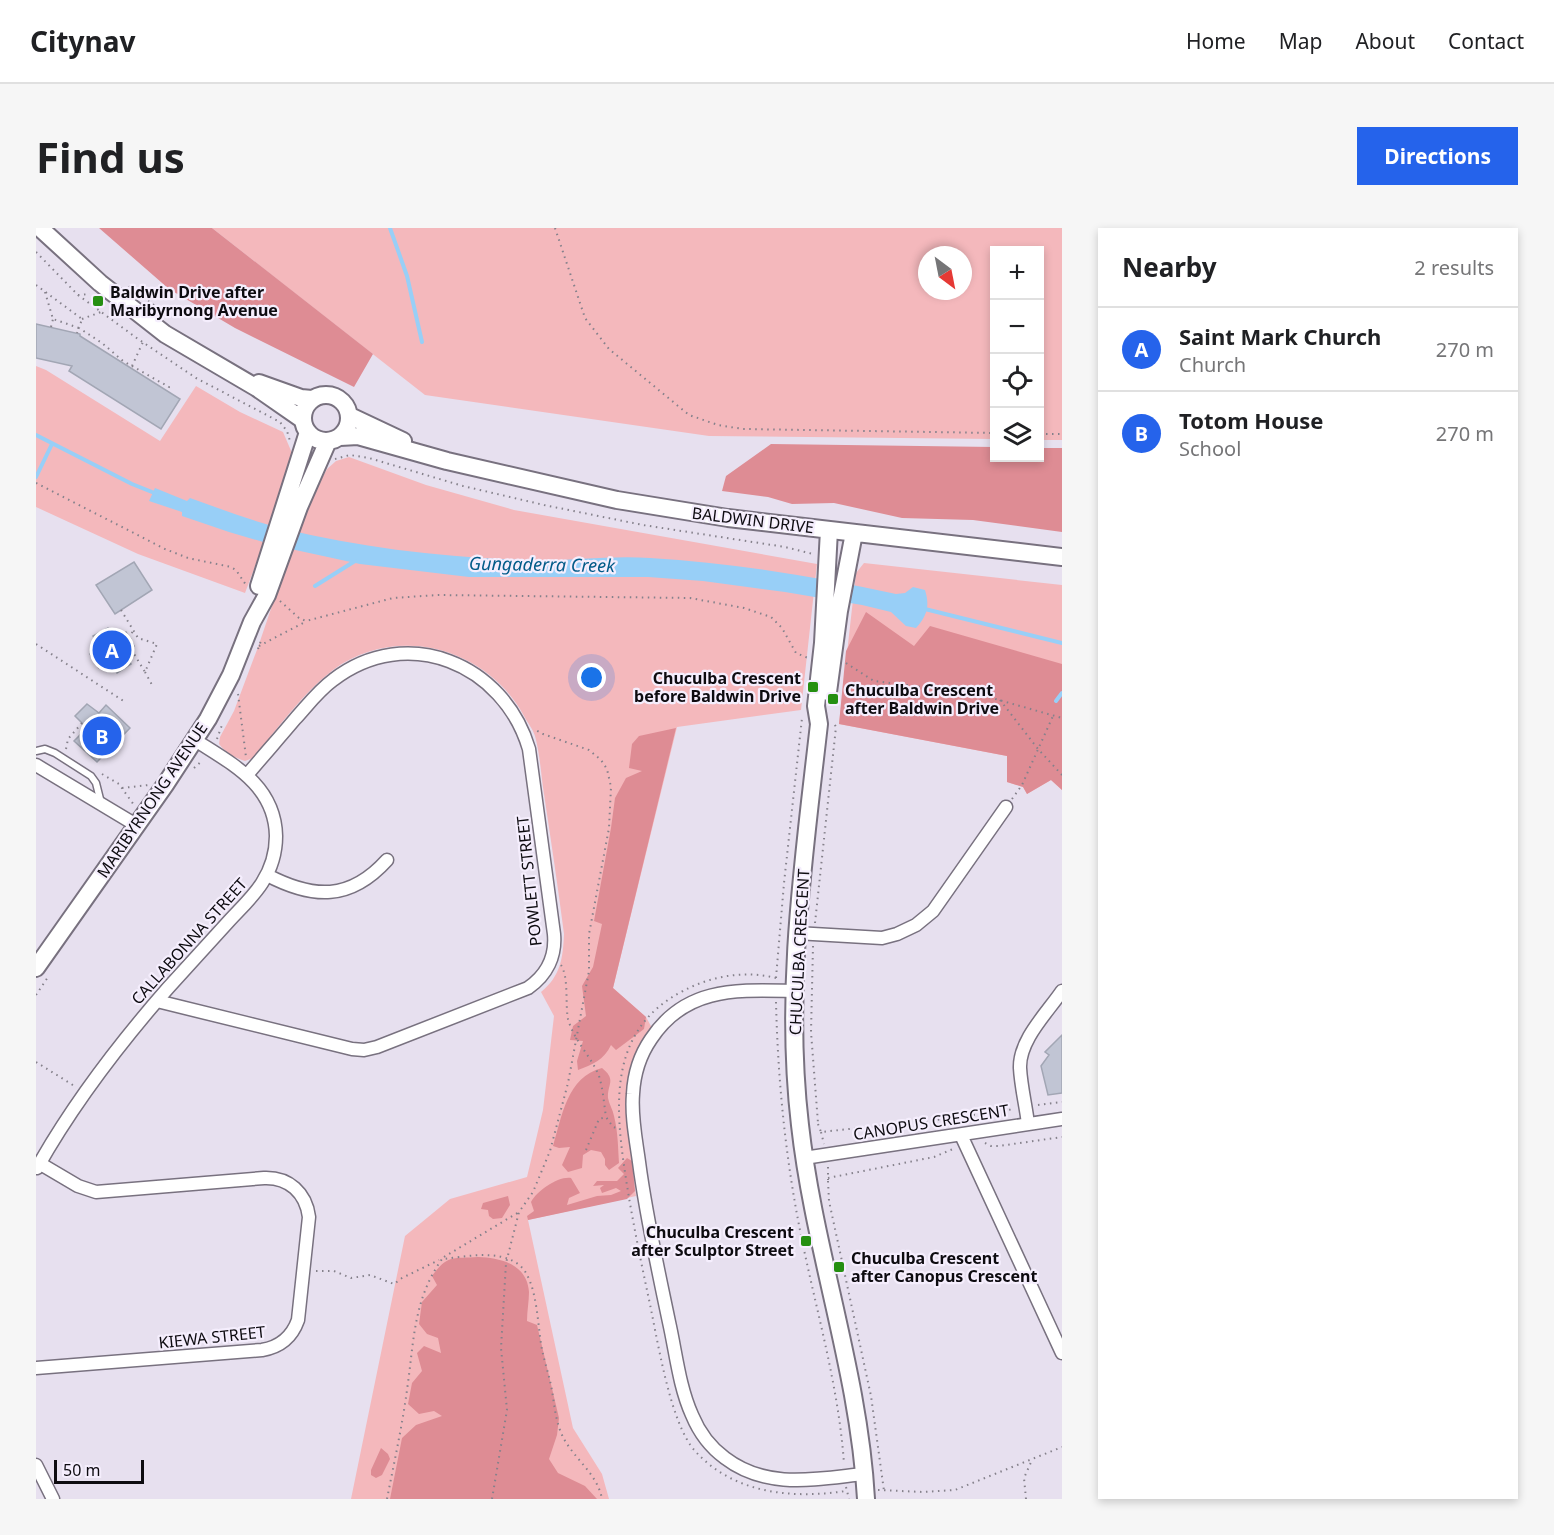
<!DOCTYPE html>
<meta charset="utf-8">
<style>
:root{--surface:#fff;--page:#f6f6f6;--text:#202124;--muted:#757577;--line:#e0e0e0;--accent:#2563eb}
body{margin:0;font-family:"Noto Sans",sans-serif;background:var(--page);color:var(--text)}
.controls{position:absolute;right:18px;top:18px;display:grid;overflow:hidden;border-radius:0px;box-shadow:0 3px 9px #0003}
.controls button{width:54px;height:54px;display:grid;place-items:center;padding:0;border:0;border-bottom:2px solid var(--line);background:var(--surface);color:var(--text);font:30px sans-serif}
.compass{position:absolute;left:882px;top:18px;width:54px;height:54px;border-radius:50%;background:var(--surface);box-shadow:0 3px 9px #0003;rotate:148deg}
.scale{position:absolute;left:18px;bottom:15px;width:90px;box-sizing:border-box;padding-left:6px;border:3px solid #0d0b10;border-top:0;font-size:16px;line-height:21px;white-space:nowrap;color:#0d0b10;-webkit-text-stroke:4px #f5eefd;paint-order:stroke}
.you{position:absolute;left:556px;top:450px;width:21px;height:21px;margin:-15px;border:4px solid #fff;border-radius:50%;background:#1a73e8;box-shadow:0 0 0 9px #1a73e833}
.badge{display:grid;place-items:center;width:39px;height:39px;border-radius:50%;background:var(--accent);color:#fff;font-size:20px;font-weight:700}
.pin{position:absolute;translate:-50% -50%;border:3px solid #fff;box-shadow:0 2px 6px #0006}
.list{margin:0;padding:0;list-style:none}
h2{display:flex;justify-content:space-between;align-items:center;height:78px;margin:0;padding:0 24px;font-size:26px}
h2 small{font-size:20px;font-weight:400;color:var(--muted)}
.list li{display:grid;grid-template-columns:39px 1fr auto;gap:18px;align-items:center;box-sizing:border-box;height:84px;padding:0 24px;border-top:2px solid var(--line)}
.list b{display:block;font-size:22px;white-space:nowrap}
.list p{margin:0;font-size:20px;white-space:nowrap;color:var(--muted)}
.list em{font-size:20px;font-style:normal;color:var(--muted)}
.icon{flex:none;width:33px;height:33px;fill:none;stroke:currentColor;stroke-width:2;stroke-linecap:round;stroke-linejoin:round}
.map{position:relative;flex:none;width:1026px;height:1271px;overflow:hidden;border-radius:0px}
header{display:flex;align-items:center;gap:36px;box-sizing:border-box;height:84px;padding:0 30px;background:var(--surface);border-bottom:2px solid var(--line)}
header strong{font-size:28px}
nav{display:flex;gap:33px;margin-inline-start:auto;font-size:21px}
.intro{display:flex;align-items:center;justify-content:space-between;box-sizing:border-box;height:144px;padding:0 36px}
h1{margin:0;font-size:42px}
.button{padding:15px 27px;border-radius:0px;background:var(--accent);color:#fff;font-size:21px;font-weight:700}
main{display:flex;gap:36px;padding:0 36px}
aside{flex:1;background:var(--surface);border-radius:0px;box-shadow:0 3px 9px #0003}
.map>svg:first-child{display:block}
</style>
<header>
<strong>Citynav</strong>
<nav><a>Home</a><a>Map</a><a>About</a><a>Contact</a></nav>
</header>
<div class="intro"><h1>Find us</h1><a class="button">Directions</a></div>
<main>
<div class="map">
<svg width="1026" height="1271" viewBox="0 0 1026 1271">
<rect width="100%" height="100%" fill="#e7e0ef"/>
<path fill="#f4b8bc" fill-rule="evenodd" d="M 176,0 L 1026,0 L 1026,212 L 1004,212 L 1004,22 L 958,22 L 958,211 L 673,208 L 389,167 ZM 891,27 L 927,27 L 927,63 L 891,63 Z
M 0,138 L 10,142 L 124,213 L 160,158 L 204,184 L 247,204 L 256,225 L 244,272 L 209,365 L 102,326 L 0,279 Z
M 313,229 L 390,257 L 478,282 L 781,336 L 765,482 L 641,499 L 577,760 L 610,789 L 616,800 C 583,844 590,880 596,930 C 598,943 598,955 600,968 L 492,992 L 537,1200 L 566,1246 L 573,1271 L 315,1271 L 369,1008 L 414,971 L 491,949 L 507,882 L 518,788 L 505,764 C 525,748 527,729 528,706 C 522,659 515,613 508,566 C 505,547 504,526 499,508 C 497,501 491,494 488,488 C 451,420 361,395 297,442 C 266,466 242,500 217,530 L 209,533 C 199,530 190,525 183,516 L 184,509 L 198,483 L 222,419 L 269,281 L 291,241 L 300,233 Z
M 828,335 L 1026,357 L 1026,562 L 1015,552 L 991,566 L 987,559 L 971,554 L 971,528 L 803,496 L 820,345 Z"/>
<path fill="#de8c94" d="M 63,0 L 176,0 L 337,126 L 318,159 L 199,100 L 133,61 Z
M 735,216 L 958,219 L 958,230 L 1004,230 L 1004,220 L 1026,220 L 1026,304 L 937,292 L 866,290 L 798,275 L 756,276 L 732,269 L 686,263 L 690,248 Z
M 830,384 L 878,418 L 894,398 L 1026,436 L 1026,562 L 1015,552 L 991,566 L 987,559 L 971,554 L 971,528 L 803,496 L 810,423 Z
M 640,500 L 577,760 L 610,789 L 608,801 L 580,822 L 575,817 C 568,832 556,837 542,842 L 541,833 L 547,813 L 534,812 L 537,798 L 550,788 L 546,758 L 557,739 L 566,696 L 558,693 L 575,600 L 579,570 L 590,550 L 606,543 L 593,540 L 596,516 L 603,508 Z
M 566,840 C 581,852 571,856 572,870 C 573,876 577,882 578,888 C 582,904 582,919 583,935 L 573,942 L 569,937 L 569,931 L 565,924 L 555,922 L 547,927 L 546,940 L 532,944 L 526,937 L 534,919 L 523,920 L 517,918 C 526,888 531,849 566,840 Z
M 591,930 L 596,933 L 599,963 L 591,971 L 492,992 L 491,988 L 498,983 L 495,974 C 501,963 522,948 535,950 L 544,965 L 533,970 L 531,977 L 561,968 L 575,967 L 585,963 L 580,960 L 566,965 L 564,960 L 568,957 L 557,958 L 561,953 L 581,953 L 588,946 L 582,940 Z
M 472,968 L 474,977 L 466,990 L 457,991 L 453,988 L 452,982 L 445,981 L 447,975 Z
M 442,1029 C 465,1030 491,1036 493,1064 C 493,1073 491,1083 491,1093 L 501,1097 L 523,1190 L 521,1207 L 513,1231 L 522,1245 L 549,1258 L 561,1271 L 354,1271 L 366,1210 L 380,1197 L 406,1188 L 398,1183 L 383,1186 L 372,1176 L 376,1155 L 386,1143 L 381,1125 L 388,1118 L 405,1125 L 402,1110 L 391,1106 L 383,1096 L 386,1074 L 401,1057 L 396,1048 C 412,1026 417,1031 442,1029 Z
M 345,1220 L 352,1226 L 354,1231 L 346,1247 L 340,1250 L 335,1247 L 335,1242 Z"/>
<path fill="#98cff7" d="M 119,260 L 151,273 L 154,270 C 185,281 216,293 248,301 C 326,320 407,329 487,332 C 529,334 571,327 614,330 C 697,335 779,348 860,366 L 869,365 L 877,359 L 889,362 C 894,378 891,388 880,400 L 870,398 L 855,384 L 826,377 L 749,364 L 667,353 L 612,349 L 433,349 L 324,336 L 241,318 L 193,304 L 146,288 L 146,284 L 113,273 Z"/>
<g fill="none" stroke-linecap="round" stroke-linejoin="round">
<path stroke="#98cff7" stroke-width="4" d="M 354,0 L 371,48 L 386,114
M 0,207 L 96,256 L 121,266
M 0,249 L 16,216
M 279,358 L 319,333
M 889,381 L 1026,415
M 1020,473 L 1026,465"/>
</g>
<path fill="#c1c5d4" stroke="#a2a6b4" stroke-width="1.5" d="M 0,96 L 44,106 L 44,108 L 144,171 L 125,201 L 33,143 L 36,138 L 0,130 Z
M 98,334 L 116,362 L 79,386 L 60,357 Z
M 72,400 L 78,411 L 90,404 L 98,418 L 88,424 L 95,436 L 81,445 L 74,433 L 63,440 L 54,426 L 64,420 L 57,408 Z
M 51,476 L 63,485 L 70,477 L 94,500 L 61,534 L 38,513 L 51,500 L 39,488 Z
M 1026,807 L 1026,865 L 1012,867 L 1005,838 L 1013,827 L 1009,824 Z"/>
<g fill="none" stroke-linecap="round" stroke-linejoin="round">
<g stroke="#78717f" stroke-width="9">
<path id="lane" d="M 0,523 L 9,521 L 19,525 L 55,548 L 60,555 L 65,575"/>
</g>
<g stroke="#78717f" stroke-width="15">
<path id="street" d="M 0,537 L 100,597
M 231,647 C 277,671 314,673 351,632
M 760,705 L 846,710 L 861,706 L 880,697 L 897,683 L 970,579
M 757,763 C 702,762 650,758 615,811 C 604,827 598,846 597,866 C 595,888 600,912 603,934 C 610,988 622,1041 633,1094 C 640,1125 643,1158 656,1187 C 663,1204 674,1219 689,1230 C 731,1262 780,1251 828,1246
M 121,773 L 316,821 L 328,822 L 341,819 L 492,760 C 511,747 520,728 518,706 L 493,521 C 468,436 371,395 297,452 C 282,463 271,478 259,491 C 243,510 227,528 211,547
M 992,896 C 990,878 985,859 984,840 C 983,812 1011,785 1026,763
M 925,907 L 1026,1125
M 768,930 L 1026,891
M 1,940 C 37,876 83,816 132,760 C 152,738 173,715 193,693 C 204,681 217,669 226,655 C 235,641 240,624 240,608 C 239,557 196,536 159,512
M 0,1140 L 226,1122 C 244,1119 256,1109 262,1092 L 273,989 C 270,965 253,949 228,950 L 60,964 L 42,958 L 3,935
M 0,1237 L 17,1271"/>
</g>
<g stroke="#78717f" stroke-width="20">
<path id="secondary" d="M 4,0 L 64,55 L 129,106 L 221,160 L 267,192
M 223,155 L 265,170 L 276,171
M267 190a23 23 0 1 1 46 0a23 23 0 1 1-46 0Z
M 314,188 L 367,213
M 304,209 L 322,208 L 411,233 L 581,272 L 692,290 L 1026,329
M 793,302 L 787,415 L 780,478 L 783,496 C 768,629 748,762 764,897 C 778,1023 823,1144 830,1271
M 223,358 L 272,204
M 792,464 L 803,383 L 818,305
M 0,740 L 129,557 L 172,491 L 195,447 L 216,394 L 231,367 L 263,279 L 292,213"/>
</g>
<path stroke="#85818b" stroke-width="2" stroke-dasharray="1.5 4.5" stroke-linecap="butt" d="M 519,0 L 549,90 L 573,121 L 653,187 L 682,197 L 707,201 L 958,205
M 0,24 L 42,67 L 102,111 L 160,150 L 244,194 L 251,203 L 254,213
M 0,57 L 46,91 L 43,100 L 66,115 L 87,133 L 133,159 L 131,163
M 93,58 L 127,84 L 126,86
M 9,64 L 17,91 L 43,100 L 41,105
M 42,67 L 54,66
M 46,91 L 65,84
M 15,99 L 17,91
M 96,138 L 107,114
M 1004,206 L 1026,206
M 299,231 L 314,227 L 333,230 L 427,258 L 508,277 L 607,297 L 749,319 L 777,326
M 0,255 L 129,321 L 152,330 L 195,339 L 200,342 L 210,357
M 244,373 L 263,390 L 270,393 L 357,370 L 402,367 L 654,370 L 708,380 L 735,389 L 746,400 L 760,425 L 772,430
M 85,382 L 102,410 L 121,416 L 109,444 L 95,421
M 94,411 L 97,402
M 0,416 L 89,474
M 223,418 L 269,394
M 222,421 L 226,410
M 810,435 L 838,453 L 942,466 L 1026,490
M 109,444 L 116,457
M 202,466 L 210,529
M 964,472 L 1002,521 L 1026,547
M 181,511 L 186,497
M 30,521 L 32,511 L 46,495
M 158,540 L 167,532
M 66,546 L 83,556 L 98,577
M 86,560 L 113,557
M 976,571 L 986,557 L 1017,488
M 779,695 L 800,499 L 798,495
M 777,718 L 775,804 L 782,895
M 525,737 C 533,750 529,775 532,791 C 538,813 555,828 563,848 C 567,861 568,876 570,889
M 740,750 L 748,655 L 766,490
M 740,750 C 709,742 675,748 647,763 C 571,802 579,879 590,951 C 596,990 604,1029 612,1067 C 621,1107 633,1194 659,1223 C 698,1266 756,1271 810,1263
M 0,767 L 12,749
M 740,774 C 742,856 750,936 767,1017 C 782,1089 803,1162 808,1236
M 0,834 L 40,859
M 1002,877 L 1026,874
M 782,896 L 785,904 L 908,891 L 979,881
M 785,904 L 788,916
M 949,915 L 955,918 L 963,918 L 1026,909
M 550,922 L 563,891 L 570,889 L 577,899 L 584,901
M 792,939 L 792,952
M 792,950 L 898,929 L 917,921
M 792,953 L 793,973 L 835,1168 L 848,1263
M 408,1029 L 483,984
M 280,1043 L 298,1043 L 315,1050 L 334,1047 L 358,1056 L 366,1050 L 403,1032
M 810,1259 L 813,1271
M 842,1262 L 887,1264 L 919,1262 L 1026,1219
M 351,1271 C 358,1235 366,1199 371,1162 C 378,1114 377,1072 406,1031 C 429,1029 461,1021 482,1036 C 503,1051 501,1103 507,1126 C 509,1135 512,1144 514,1153 C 518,1169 518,1186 524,1202 C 533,1228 561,1243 566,1271
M 456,1271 L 471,1182 L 465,1120 L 470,1035 L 483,984 L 497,964 L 514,923 L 532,855 L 553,743 L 553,706 L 573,600 L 575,559 L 571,541 L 565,532 L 553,522 L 507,506 L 498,501
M 990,1271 L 988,1250 L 996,1232"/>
<use href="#lane" stroke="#fff" stroke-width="6"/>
<use href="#street" stroke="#fff" stroke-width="12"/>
<use href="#secondary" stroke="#fff" stroke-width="16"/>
</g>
<g fill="#258f11" stroke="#f5eefd" stroke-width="2">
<rect x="56" y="67" width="12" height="12" rx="3"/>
<rect x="771" y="453" width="12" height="12" rx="3"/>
<rect x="791" y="465" width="12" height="12" rx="3"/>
<rect x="764" y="1007" width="12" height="12" rx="3"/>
<rect x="797" y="1033" width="12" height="12" rx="3"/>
</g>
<g text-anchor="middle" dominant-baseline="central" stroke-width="4.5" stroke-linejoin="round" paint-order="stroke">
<g font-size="16" font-weight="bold" fill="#0d0b10" stroke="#f5eefd" text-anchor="start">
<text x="74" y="64">Baldwin Drive after<tspan x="74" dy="18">Maribyrnong Avenue</tspan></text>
<text x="765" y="450" text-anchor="end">Chuculba Crescent<tspan x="765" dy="18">before Baldwin Drive</tspan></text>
<text x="809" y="462">Chuculba Crescent<tspan x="809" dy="18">after Baldwin Drive</tspan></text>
<text x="758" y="1004" text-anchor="end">Chuculba Crescent<tspan x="758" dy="18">after Sculptor Street</tspan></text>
<text x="815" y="1030">Chuculba Crescent<tspan x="815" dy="18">after Canopus Crescent</tspan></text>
</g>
<g font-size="16" fill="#0d0b10" stroke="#f5eefd">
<text transform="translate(717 292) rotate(7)">BALDWIN DRIVE</text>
<text transform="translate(116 572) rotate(-56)">MARIBYRNONG AVENUE</text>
<text transform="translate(493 653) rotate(-96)">POWLETT STREET</text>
<text transform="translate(153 713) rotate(-48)">CALLABONNA STREET</text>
<text transform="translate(763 724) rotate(-87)">CHUCULBA CRESCENT</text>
<text transform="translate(895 894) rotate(-9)">CANOPUS CRESCENT</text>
<text transform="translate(176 1109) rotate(-6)">KIEWA STREET</text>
</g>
<g font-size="18" font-style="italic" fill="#025b89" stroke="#f5eefd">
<text transform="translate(506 336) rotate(1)">Gungaderra Creek</text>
</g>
</g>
</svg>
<div class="controls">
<button>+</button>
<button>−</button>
<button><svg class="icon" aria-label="locate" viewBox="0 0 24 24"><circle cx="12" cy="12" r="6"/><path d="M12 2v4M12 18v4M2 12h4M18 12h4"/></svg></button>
<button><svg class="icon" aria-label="layers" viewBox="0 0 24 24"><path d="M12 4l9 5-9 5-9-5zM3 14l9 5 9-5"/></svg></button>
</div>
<svg class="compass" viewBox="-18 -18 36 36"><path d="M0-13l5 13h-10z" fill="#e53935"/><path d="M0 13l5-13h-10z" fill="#757577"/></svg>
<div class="scale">50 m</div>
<div class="you"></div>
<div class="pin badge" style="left:76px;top:422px">A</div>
<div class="pin badge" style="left:66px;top:508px">B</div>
</div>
<aside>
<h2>Nearby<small>2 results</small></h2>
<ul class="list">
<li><span class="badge">A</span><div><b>Saint Mark Church</b><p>Church</p></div><em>270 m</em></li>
<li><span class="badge">B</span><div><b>Totom House</b><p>School</p></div><em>270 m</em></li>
</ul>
</aside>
</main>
